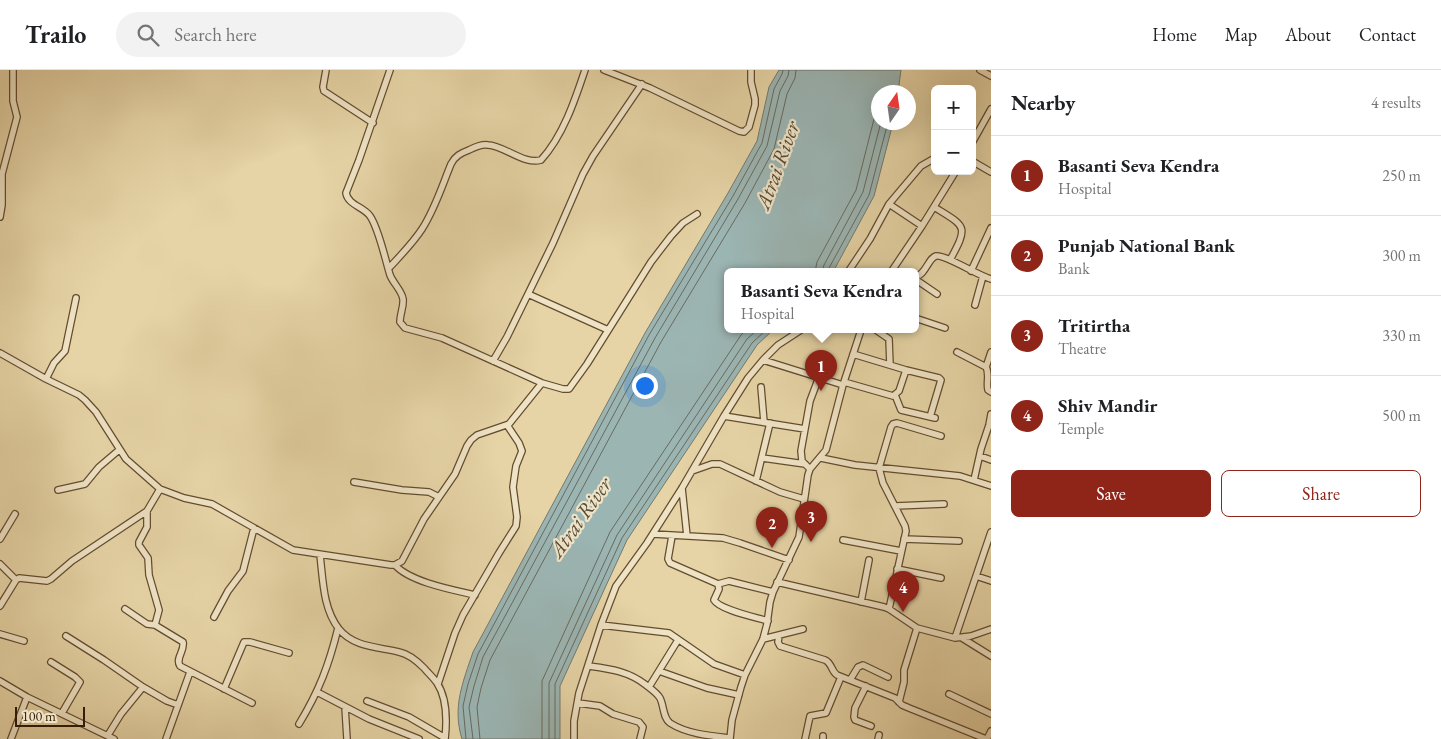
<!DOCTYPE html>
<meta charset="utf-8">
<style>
:root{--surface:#fff;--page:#f2f2f2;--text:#202124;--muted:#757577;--line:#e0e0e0;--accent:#8f2418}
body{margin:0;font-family:"EB Garamond",serif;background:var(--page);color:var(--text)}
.controls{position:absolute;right:15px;top:15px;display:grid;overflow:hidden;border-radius:8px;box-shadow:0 5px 20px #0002}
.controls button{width:45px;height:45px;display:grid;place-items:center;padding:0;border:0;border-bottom:1px solid var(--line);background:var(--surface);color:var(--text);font:25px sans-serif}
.compass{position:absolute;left:871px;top:15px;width:45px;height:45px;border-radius:50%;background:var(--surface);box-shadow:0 5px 20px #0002;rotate:13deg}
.scale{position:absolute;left:15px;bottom:12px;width:70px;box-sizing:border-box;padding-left:5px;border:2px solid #371e07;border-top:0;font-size:14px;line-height:18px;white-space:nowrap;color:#371e07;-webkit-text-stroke:4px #efe3c5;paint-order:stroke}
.you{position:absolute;left:644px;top:315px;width:18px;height:18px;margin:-12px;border:4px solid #fff;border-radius:50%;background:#1a73e8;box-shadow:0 0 0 8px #1a73e833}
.badge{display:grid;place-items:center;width:32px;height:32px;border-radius:50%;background:var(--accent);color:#fff;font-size:16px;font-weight:700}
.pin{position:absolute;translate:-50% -41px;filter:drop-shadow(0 1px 2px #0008)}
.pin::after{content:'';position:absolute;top:26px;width:18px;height:15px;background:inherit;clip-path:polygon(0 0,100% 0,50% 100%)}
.popup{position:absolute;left:724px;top:198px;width:195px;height:65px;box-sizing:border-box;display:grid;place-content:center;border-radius:8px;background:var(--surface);filter:drop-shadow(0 1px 4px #0005);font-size:16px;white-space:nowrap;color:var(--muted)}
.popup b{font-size:19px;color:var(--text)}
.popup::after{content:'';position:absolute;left:50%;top:100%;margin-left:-10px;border:10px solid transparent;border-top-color:var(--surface)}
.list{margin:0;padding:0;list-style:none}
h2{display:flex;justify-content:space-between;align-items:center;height:65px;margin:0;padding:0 20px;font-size:21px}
h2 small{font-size:16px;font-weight:400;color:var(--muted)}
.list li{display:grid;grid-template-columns:32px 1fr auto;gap:15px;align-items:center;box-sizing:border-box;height:80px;padding:0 20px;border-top:1px solid var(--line)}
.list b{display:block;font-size:19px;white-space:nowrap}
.list p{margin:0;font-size:16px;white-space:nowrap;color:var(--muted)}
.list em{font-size:16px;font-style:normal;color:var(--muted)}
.actions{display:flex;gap:10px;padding:15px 20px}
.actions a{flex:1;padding:11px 0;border:1px solid var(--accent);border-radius:8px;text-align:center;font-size:18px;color:var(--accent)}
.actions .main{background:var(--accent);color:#fff}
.icon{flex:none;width:28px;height:28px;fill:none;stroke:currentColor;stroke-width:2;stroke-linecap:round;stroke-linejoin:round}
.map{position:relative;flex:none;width:991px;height:669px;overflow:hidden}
header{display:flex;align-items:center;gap:30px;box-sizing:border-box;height:70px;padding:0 25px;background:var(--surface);border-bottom:1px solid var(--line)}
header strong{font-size:24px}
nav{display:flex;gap:28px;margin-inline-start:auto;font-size:18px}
.search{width:350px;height:45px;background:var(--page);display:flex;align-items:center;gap:12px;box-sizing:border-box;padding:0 18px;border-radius:28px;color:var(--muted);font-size:19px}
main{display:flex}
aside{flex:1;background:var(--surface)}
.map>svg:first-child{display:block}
</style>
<header>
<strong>Trailo</strong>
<div class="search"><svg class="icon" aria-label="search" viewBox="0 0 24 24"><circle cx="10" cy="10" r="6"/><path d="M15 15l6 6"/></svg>Search here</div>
<nav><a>Home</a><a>Map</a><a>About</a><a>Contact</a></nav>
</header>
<main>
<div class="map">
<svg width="991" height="669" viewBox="0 0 991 669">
<rect width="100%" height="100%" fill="#e6d4a6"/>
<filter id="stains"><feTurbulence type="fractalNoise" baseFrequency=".004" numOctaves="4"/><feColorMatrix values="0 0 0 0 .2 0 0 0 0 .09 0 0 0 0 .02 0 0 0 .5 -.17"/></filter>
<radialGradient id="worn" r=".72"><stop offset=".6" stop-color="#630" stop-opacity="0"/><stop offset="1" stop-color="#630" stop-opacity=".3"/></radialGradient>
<path fill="#9bb5b3" stroke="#73796e" d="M 779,0 L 901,0 L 898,22 L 878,22 L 878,52 L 893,53 L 874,126 L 833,202 L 727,202 L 727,260 L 773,260 L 757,275 L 627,470 L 560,616 L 560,669 L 462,669 C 452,637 463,612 473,582 L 645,263 L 728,123 L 757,71 L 769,17 Z"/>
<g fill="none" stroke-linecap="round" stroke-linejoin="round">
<path stroke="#696a5d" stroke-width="1" d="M 815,202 L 817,192 L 856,120 L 874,49 L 878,41
M 822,202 L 824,195 L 863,122 L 881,52
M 829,202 L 829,198 L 869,125 L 888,52
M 466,669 L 463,636 L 468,614 L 478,584 L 649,265 L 733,126 L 762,73 L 774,19 L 782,4 L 783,0
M 473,669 L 469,637 L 474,616 L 483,587 L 655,268 L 738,129 L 767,76 L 780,21 L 788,6 L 789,0
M 480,669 L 477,637 L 481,618 L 490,590 L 661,272 L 745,133 L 774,79 L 787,24 L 795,8 L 796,0
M 542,669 L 542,611 L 610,462 L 741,265 L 746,260
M 549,669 L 549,613 L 617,465 L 747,269 L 757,260
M 555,669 L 555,614 L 622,468 L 752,273 L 766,260"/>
<g stroke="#634c2f" stroke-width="8">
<path id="minor" d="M 326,0 L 323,17 L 324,21 L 373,53
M 390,0 L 359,90 L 346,123 C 348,135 364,137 370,146 C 379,159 385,189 390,205 C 393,213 402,221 403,229 C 404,236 400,244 400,252 L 405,258 L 442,268 L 542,313 L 563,319 L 569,319 L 587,294 L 651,192 L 671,166 L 683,153 L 697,144
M 604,0 L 650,18 L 739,61 L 744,62 L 749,57 L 755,35 L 755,29 L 751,12 L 751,0
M 980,0 L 991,6
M 972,73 L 991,39
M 972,91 L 991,102
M 889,134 L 922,156
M 934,137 C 966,157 969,155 950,190
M 0,147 L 2,135 L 2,104 L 17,47 L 13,31 L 13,0
M 389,198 C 400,186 413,173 422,159 C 435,139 442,116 451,94 C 455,86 461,83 469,80 C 475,77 482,74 488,75 C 505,76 524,95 541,90 C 563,66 575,30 585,0
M 971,201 L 991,158
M 848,202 L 870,169 L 889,134 L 921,96 L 935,88
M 891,202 L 922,156 L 956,101
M 915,207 C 926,205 928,188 936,186 C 944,184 979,206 991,209
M 915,209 L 937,224
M 528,224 L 608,260
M 975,235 L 983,206
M 915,248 L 945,258
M 876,260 L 889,269 L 890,295
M 957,282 L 986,297 C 990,304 986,313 988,320 L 991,322
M 0,283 L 46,309 L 79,325 L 85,330 L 96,342 L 126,389 L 160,419 L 184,428 L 212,434 L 293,480 L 391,495 L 395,495 L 402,491 L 424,449 L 455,404 L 467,376 L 471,370 L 477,365 L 509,354 L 542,313
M 853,284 L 906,300 L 939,308 L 941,310 L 930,347
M 763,290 L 843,315
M 493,291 L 507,267 L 553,173 L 583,104 L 593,86 L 642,14
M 986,297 L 991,282
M 46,309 L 54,293 L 65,281 L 76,228
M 844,312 L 893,326 L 899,321 L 906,300
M 761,317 L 764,352
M 895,325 L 901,340 L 935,348
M 724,346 L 805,359
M 980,386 L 991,390
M 762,388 L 805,394
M 821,388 L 855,395 L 960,406 L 991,416
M 810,399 L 802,391 L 801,381 L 810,331 L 819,307
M 692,401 L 712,394 L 720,394 L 780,422 L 804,429
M 974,410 L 981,379 L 989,355 L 991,344
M 756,411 L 770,353
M 354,412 L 402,420 L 429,422 L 439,427
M 682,418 L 687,466
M 58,420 L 85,414 L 99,397 L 119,380
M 895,436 L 944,434
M 147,441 L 147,457 L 139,472 L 139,475 L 148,488 L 149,505 L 159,540 L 155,555 L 183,572 C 185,581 175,588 180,596 L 252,633
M 653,464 L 723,468 L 740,473 L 789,490
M 672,466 L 668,489 L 670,493 L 718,514 L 719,519 L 714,530 C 720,540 755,547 768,551
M 0,469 L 15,444
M 904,469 L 959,471
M 843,470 L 901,481
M 320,485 C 323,510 323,539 339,559 C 353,577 378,577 399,582 C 409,584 417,591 424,598 C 428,603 433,607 437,613 C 447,628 447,651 445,669
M 0,494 L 16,510
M 395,495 C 410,512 453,520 475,525
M 897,499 L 941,508
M 976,506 L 991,511
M 777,512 L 884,537 L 889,539 L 917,558 L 955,568 L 971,566 L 991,559
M 718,514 L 729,511 L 773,522
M 861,532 L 869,490
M 0,536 L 16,510 L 19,508 L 47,511 L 51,509 L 72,491 L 147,441 L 160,419
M 125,539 L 147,554 L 155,555
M 889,539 L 906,461 L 905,456 L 883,413 L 879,398 L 891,357 L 893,354 L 897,353 L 941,366
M 214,547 L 228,521 L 243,501 L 254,458
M 601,555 L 669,563 L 714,594 L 745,605
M 0,564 L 24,571
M 66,566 L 104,590 L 143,617
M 779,566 L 778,572 L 780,576 L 825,590 C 832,593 831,601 837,605 L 895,628 L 902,635 L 909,638 L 986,669
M 955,568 L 991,462
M 962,568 L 991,586
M 763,569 L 803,559
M 51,592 L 75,607 L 80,612 L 62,643
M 588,596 C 610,599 628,601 646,615 C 651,619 657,623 660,628 C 664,636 663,648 670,653 C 687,664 711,666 730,668
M 659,601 L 707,618 L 739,625
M 850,610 L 858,597 L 863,595 L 888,607
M 0,611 L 27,627 L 114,669
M 438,614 L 455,563 L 463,545 L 499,483 L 516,456 L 517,447 L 513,417 L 516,396 L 522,381 L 519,373 L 507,355
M 866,616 L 855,638 L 854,647 L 855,650 L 871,656
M 649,617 L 678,570
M 224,619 L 244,572 L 250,572 L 289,583
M 317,622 L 369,649 L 419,669
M 949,624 L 991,644
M 367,631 L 409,647 L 445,668
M 899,632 L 904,612 L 904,600 L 917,558
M 578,633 L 600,636 L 613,644 L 639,652 L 643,657 L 640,669
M 345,637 L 347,669
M 299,654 C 319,621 329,595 338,558
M 108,665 L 121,644 L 143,617 L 167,631 L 178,635
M 823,666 L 823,669
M 11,669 L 27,627
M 166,669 L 190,602
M 574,669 L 574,651 L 579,623 L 601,555 L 616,516 L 647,473 L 682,418 L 724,346 L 748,308 L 763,290 L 778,275 L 801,260
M 730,669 L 732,650 L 741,617 L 745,605 L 763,569 L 767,554 L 770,532 L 773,522 L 799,467 L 808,405 L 810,399 L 826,380 L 843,315 L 861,260
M 805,669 L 810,646 L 826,643 L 841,607
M 878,669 L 879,665
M 987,669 L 991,661"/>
</g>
<use href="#minor" stroke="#efe3c5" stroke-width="5.5"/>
</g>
<g text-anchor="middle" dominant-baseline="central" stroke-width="4.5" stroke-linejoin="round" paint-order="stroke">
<g font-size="21" font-style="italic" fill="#554b3b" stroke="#efe3c5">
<text transform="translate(777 95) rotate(-70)">Atrai River</text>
<text transform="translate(580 447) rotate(-55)">Atrai River</text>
</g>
</g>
<rect width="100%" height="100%" filter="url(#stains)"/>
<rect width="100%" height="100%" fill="url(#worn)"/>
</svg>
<div class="controls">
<button>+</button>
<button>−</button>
</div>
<svg class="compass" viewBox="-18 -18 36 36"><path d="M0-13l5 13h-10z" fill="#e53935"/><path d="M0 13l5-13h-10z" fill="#757577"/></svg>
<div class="scale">100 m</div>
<div class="you"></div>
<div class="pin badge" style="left:821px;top:321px">1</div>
<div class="popup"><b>Basanti Seva Kendra</b>Hospital</div>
<div class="pin badge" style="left:772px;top:478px">2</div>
<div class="pin badge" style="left:811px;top:472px">3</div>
<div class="pin badge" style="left:903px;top:542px">4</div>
</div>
<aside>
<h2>Nearby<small>4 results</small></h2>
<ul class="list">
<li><span class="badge">1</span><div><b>Basanti Seva Kendra</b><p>Hospital</p></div><em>250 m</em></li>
<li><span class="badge">2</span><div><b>Punjab National Bank</b><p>Bank</p></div><em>300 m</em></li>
<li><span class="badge">3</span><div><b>Tritirtha</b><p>Theatre</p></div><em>330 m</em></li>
<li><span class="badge">4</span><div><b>Shiv Mandir</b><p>Temple</p></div><em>500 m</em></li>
</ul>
<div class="actions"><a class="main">Save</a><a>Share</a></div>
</aside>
</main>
